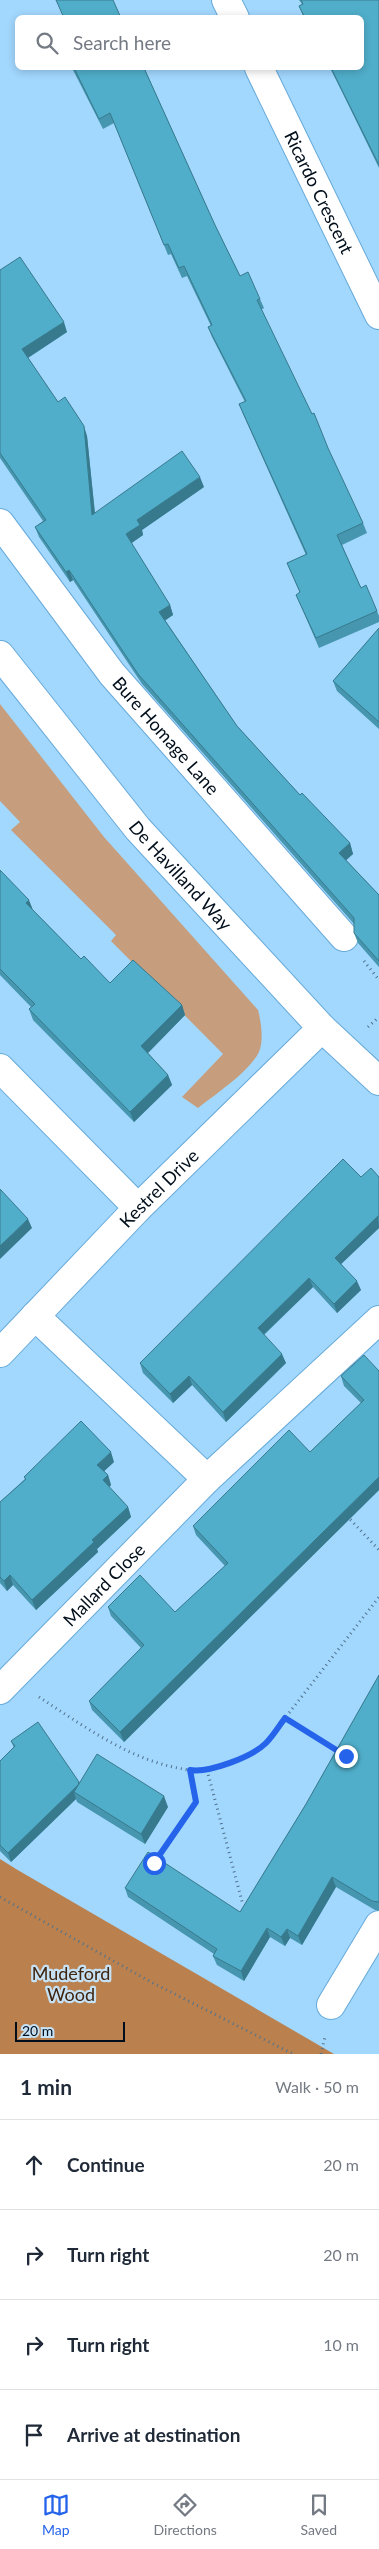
<!DOCTYPE html>
<meta charset="utf-8">
<style>
:root{--surface:#fff;--page:#f2f2f3;--text:#1f2937;--muted:#747a83;--line:#e0e1e3;--accent:#2563eb}
body{margin:0;font-family:Lato,sans-serif;background:var(--page);color:var(--text)}
.scale{position:absolute;left:15px;bottom:12px;width:110px;box-sizing:border-box;padding-left:5px;border:2px solid #000e1b;border-top:0;font-size:14px;line-height:18px;white-space:nowrap;color:#000e1b;-webkit-text-stroke:4px #c7e1f4;paint-order:stroke}
.stop{position:absolute;width:15px;height:15px;margin:-11px;border:4px solid #2563eb;border-radius:50%;background:#fff}
.stop.end{background:#2563eb;border-color:#fff;box-shadow:0 1px 5px #0008}
.list{margin:0;padding:0;list-style:none}
h2{display:flex;justify-content:space-between;align-items:center;height:65px;margin:0;padding:0 20px;font-size:21px}
h2 small{font-size:16px;font-weight:400;color:var(--muted)}
.list li{display:grid;grid-template-columns:32px 1fr auto;gap:15px;align-items:center;box-sizing:border-box;height:90px;padding:0 20px;border-top:1px solid var(--line)}
.list b{display:block;font-size:19px;white-space:nowrap}
.list em{font-size:16px;font-style:normal;color:var(--muted)}
.icon{flex:none;width:28px;height:28px;fill:none;stroke:currentColor;stroke-width:2;stroke-linecap:round;stroke-linejoin:round}
.map{position:relative;flex:none;width:379px;height:2054px;overflow:hidden}
.search{position:absolute;background:var(--surface);box-shadow:0 2px 8px #0003;left:15px;right:15px;top:15px;height:55px;display:flex;align-items:center;gap:12px;box-sizing:border-box;padding:0 18px;border-radius:8px;color:var(--muted);font-size:19px}
.sheet{height:425px;background:var(--surface)}
nav{display:flex;justify-content:space-around;align-items:center;box-sizing:border-box;height:70px;border-top:1px solid var(--line);background:var(--surface);font-size:14px;color:var(--muted)}
nav a{display:grid;justify-items:center;gap:2px}
nav .on{color:var(--accent)}
.map>svg:first-child{display:block}
</style>
<div class="map">
<svg width="379" height="2054" viewBox="0 0 379 2054">
<rect width="100%" height="100%" fill="#a2d7fe"/>
<path fill="#c79e7d" d="M 0,704 L 104,837 L 258,1010 C 261,1022 264,1040 259,1052 C 249,1072 216,1094 198,1108 L 182,1097 L 223,1054 L 111,941 L 116,935 L 11,830 L 20,822 L 0,801 Z"/>
<path fill="#ba814f" d="M 0,1859 L 16,1869 L 334,2054 L 0,2054 Z"/>
<g fill="none" stroke-linecap="round" stroke-linejoin="round">
<g stroke="#67aad9" stroke-width="30">
<g id="street">
<path d="M 226,0 L 235,18"/>
<path id="s1" d="M 259,68 L 379,315"/>
<path id="s2" d="M 0,523 L 112,674 L 344,937"/>
<path id="s3" d="M 0,655 L 138,829 L 322,1028 L 379,1081"/>
<path d="M 0,1068 L 138,1208"/>
<path d="M 35,1316 L 207,1479"/>
<path id="s4" d="M 0,1353 L 138,1208 L 322,1028"/>
<path id="s5" d="M 0,1690 L 207,1479 L 379,1320"/>
<path d="M 331,2005 L 379,1925"/>
</g>
</g>
<path stroke="#50728c" stroke-width="3" stroke-dasharray="1 4" stroke-linecap="butt" d="M 364,961 L 379,980
M 368,1027 L 379,1017
M 347,1516 L 379,1550
M 39,1697 C 84,1726 129,1760 183,1769 C 189,1770 196,1772 202,1771 C 224,1768 247,1756 265,1744 L 379,1597
M 285,1718 L 339,1752
M 207,1770 L 243,1905
M 155,1861 L 196,1802 L 190,1770
M 0,1897 L 151,1982 L 293,2054
M 321,2054 L 325,2037"/>
<use href="#street" stroke="#fff" stroke-width="28"/>
</g>
<path fill="#4596ae" d="M 299,0 L 379,0 L 379,168 L 343,94 L 330,68 L 362,68 L 362,18 L 304,18 L 299,6 L 302,4 Z
M 72,68 L 144,68 L 215,225 L 240,276 L 260,299 L 264,308 L 261,310 L 363,523 L 367,533 L 342,545 L 361,588 L 377,611 L 379,616 L 379,622 L 319,648 L 300,604 L 296,595 L 300,593 L 287,563 L 306,555 L 243,414 L 239,404 L 245,402 L 212,337 L 208,327 L 211,326 L 187,276 L 182,278 L 171,254 L 168,255 L 114,123 L 103,129 Z
M 0,270 L 67,332 L 28,358 L 58,402 L 87,436 L 95,513 L 204,487 L 142,530 L 143,535 L 131,543 L 170,605 L 173,615 L 165,620 L 237,726 L 300,795 L 350,843 L 353,854 L 346,860 L 379,895 L 379,967 L 358,943 L 354,933 L 354,924 L 142,684 L 73,580 L 70,582 L 39,537 L 35,527 L 43,521 L 0,458 Z
M 379,628 L 379,729 L 337,691 L 333,681 Z
M 0,870 L 32,909 L 81,959 L 110,983 L 182,1005 L 185,1015 L 148,1053 L 168,1075 L 172,1085 L 134,1122 L 33,1020 L 29,1009 L 31,1007 L 0,975 Z
M 361,1177 L 379,1177 L 379,1228 L 341,1264 L 361,1290 L 337,1313 L 313,1287 L 264,1335 L 286,1363 L 226,1422 L 192,1385 L 173,1403 L 143,1373 L 140,1363 Z
M 379,1371 L 379,1490 L 124,1742 L 92,1710 L 89,1701 L 141,1648 L 111,1616 L 108,1607 L 175,1612 L 225,1566 L 196,1535 L 193,1526 L 310,1452 L 361,1403 L 344,1386 L 341,1376 Z
M 114,1462 L 104,1471 L 108,1475 L 111,1485 L 109,1487 L 128,1507 L 131,1517 L 97,1549 L 98,1552 L 36,1610 L 13,1585 L 7,1591 L 0,1583 L 0,1502 L 25,1479 L 24,1477 Z
M 379,1675 L 379,1911 L 375,1910 L 336,1887 L 302,1945 L 290,1938 L 285,1946 L 270,1937 L 244,1981 L 217,1965 L 213,1956 L 214,1954 L 128,1897 L 125,1888 L 240,1912 L 306,1804 Z
M 11,1741 L 79,1782 L 168,1807 L 145,1844 L 77,1802 L 76,1799 L 11,1862 L 0,1851 L 0,1761 L 14,1748 Z"/>
<path fill="#387a8d" d="M 64,322 L 67,332 L 26,359 L 22,349 Z
M 84,426 L 87,436 L 96,525 L 92,515 Z
M 200,477 L 204,487 L 142,530 L 143,535 L 129,545 L 126,534 L 137,520 Z
M 69,570 L 73,580 L 70,582 L 66,572 Z
M 170,605 L 173,615 L 163,622 L 159,612 Z
M 350,843 L 353,854 L 343,863 L 339,853 Z
M 29,900 L 33,910 L 26,903 Z
M 182,1005 L 185,1015 L 145,1056 L 141,1046 Z
M 168,1075 L 172,1085 L 134,1122 L 130,1112 Z
M 378,1216 L 379,1228 L 338,1267 L 335,1258 Z
M 28,1219 L 32,1228 L 0,1259 L 0,1246 Z
M 309,1278 L 313,1287 L 261,1337 L 258,1328 Z
M 357,1281 L 361,1290 L 337,1313 L 334,1304 Z
M 282,1354 L 286,1363 L 226,1422 L 223,1412 Z
M 189,1376 L 192,1385 L 173,1403 L 170,1394 Z
M 111,1452 L 114,1462 L 101,1474 L 97,1465 Z
M 108,1475 L 111,1485 L 107,1490 L 103,1480 Z
M 379,1477 L 379,1490 L 124,1742 L 120,1732 Z
M 128,1507 L 131,1517 L 97,1549 L 98,1552 L 36,1610 L 32,1600 L 92,1540 Z
M 10,1575 L 13,1585 L 7,1591 L 4,1581 Z
M 80,1783 L 74,1792 L 76,1799 L 11,1862 L 8,1853 Z
M 164,1796 L 168,1807 L 145,1844 L 141,1834 Z
M 332,1877 L 336,1887 L 302,1945 L 298,1936 Z
M 267,1928 L 270,1937 L 244,1981 L 241,1971 Z
M 287,1929 L 290,1938 L 285,1946 L 281,1937 Z"/>
<path fill="#50aeca" stroke="#387a8d" d="M 56,0 L 113,0 L 121,18 L 64,18 Z
M 301,0 L 379,0 L 379,165 L 331,68 L 362,68 L 362,18 L 305,18 L 299,6 L 303,4 Z
M 74,68 L 144,68 L 215,225 L 240,276 L 248,272 L 260,299 L 257,300 L 312,414 L 314,413 L 328,448 L 363,523 L 337,535 L 361,588 L 366,585 L 377,611 L 316,638 L 296,595 L 300,592 L 287,563 L 307,554 L 239,404 L 246,401 L 208,327 L 212,325 L 184,266 L 179,268 L 168,244 L 164,245 L 110,113 L 99,119 Z
M 20,257 L 64,322 L 22,349 L 58,402 L 65,397 L 84,426 L 92,515 L 182,451 L 200,477 L 137,520 L 140,525 L 126,534 L 170,605 L 159,612 L 237,726 L 300,795 L 302,793 L 350,843 L 339,853 L 379,895 L 379,961 L 354,933 L 354,918 L 138,674 L 69,570 L 66,572 L 35,527 L 46,520 L 0,453 L 0,270 Z
M 379,628 L 379,722 L 333,681 Z
M 0,870 L 29,900 L 26,903 L 81,959 L 84,956 L 110,983 L 133,960 L 182,1005 L 141,1046 L 168,1075 L 130,1112 L 29,1009 L 35,1004 L 0,969 Z
M 343,1159 L 361,1177 L 371,1168 L 379,1177 L 379,1216 L 378,1216 L 335,1258 L 357,1281 L 334,1304 L 309,1278 L 258,1328 L 282,1354 L 223,1412 L 189,1376 L 170,1394 L 140,1363 Z
M 0,1189 L 28,1219 L 0,1246 Z
M 364,1355 L 379,1371 L 379,1477 L 120,1732 L 89,1701 L 144,1645 L 108,1607 L 140,1575 L 175,1612 L 228,1563 L 193,1526 L 289,1430 L 310,1452 L 364,1400 L 341,1376 Z
M 81,1421 L 111,1452 L 97,1465 L 108,1475 L 103,1480 L 128,1507 L 92,1540 L 94,1542 L 32,1600 L 10,1575 L 4,1581 L 0,1577 L 0,1502 L 26,1479 L 24,1477 Z
M 379,1675 L 379,1902 L 372,1901 L 332,1877 L 298,1936 L 287,1929 L 281,1937 L 267,1928 L 241,1971 L 213,1956 L 217,1949 L 125,1888 L 148,1852 L 240,1912 L 306,1804 Z
M 38,1722 L 79,1782 L 78,1785 L 8,1853 L 0,1845 L 0,1761 L 15,1746 L 11,1741 Z
M 97,1754 L 164,1796 L 141,1834 L 74,1792 Z"/>
<g fill="none" stroke-linecap="round" stroke-linejoin="round">
<path stroke="#2563eb" stroke-width="6" d="M 154,1863 L 196,1802 L 190,1770 C 209,1773 252,1757 266,1743 C 273,1736 279,1726 285,1718 L 346,1756"/>
</g>
<g text-anchor="middle" dominant-baseline="central" stroke-width="4.5" stroke-linejoin="round" paint-order="stroke">
<g font-size="18" fill="#000e1b" stroke="#c7e1f4">
<text stroke="none"><textPath href="#s1" startOffset="138">Ricardo Crescent</textPath></text>
<text stroke="none"><textPath href="#s2" startOffset="270">Bure Homage Lane</textPath></text>
<text stroke="none"><textPath href="#s3" startOffset="285">De Havilland Way</textPath></text>
<text stroke="none"><textPath href="#s4" startOffset="229">Kestrel Drive</textPath></text>
<text stroke="none"><textPath href="#s5" startOffset="148">Mallard Close</textPath></text>
</g>
<g font-size="18" fill="#3e250f" stroke="#c7e1f4">
<text x="71" y="1973">Mudeford<tspan x="71" dy="21">Wood</tspan></text>
</g>
</g>
</svg>
<div class="scale">20 m</div>
<div class="stop" style="left:154px;top:1863px"></div>
<div class="stop end" style="left:346px;top:1756px"></div>
<div class="search"><svg class="icon" aria-label="search" viewBox="0 0 24 24"><circle cx="10" cy="10" r="6"/><path d="M15 15l6 6"/></svg>Search here</div>
</div>
<section class="sheet">
<h2>1 min<small>Walk · 50 m</small></h2>
<ul class="list">
<li><svg class="icon" aria-label="ahead" viewBox="0 0 24 24"><path d="M12 20V5M6 11l6-6 6 6"/></svg><div><b>Continue</b></div><em>20 m</em></li>
<li><svg class="icon" aria-label="right" viewBox="0 0 24 24"><path d="M7 20v-9h11M14 6l5 5-5 5"/></svg><div><b>Turn right</b></div><em>20 m</em></li>
<li><svg class="icon" aria-label="right" viewBox="0 0 24 24"><path d="M7 20v-9h11M14 6l5 5-5 5"/></svg><div><b>Turn right</b></div><em>10 m</em></li>
<li><svg class="icon" aria-label="arrive" viewBox="0 0 24 24"><path d="M6 21V4h12l-3 4 3 4H6"/></svg><div><b>Arrive at destination</b></div></li>
</ul>
</section>
<nav>
<a class="on"><svg class="icon" aria-label="map" viewBox="0 0 24 24"><path d="M3 6l6-2 6 2 6-2v14l-6 2-6-2-6 2zM9 4v14M15 6v14"/></svg>Map</a>
<a><svg class="icon" aria-label="directions" viewBox="0 0 24 24"><path d="M12 3l9 9-9 9-9-9zM9 14v-3h6M13 9l2 2-2 2"/></svg>Directions</a>
<a><svg class="icon" aria-label="saved" viewBox="0 0 24 24"><path d="M7 4h10v16l-5-4-5 4z"/></svg>Saved</a>
</nav>
